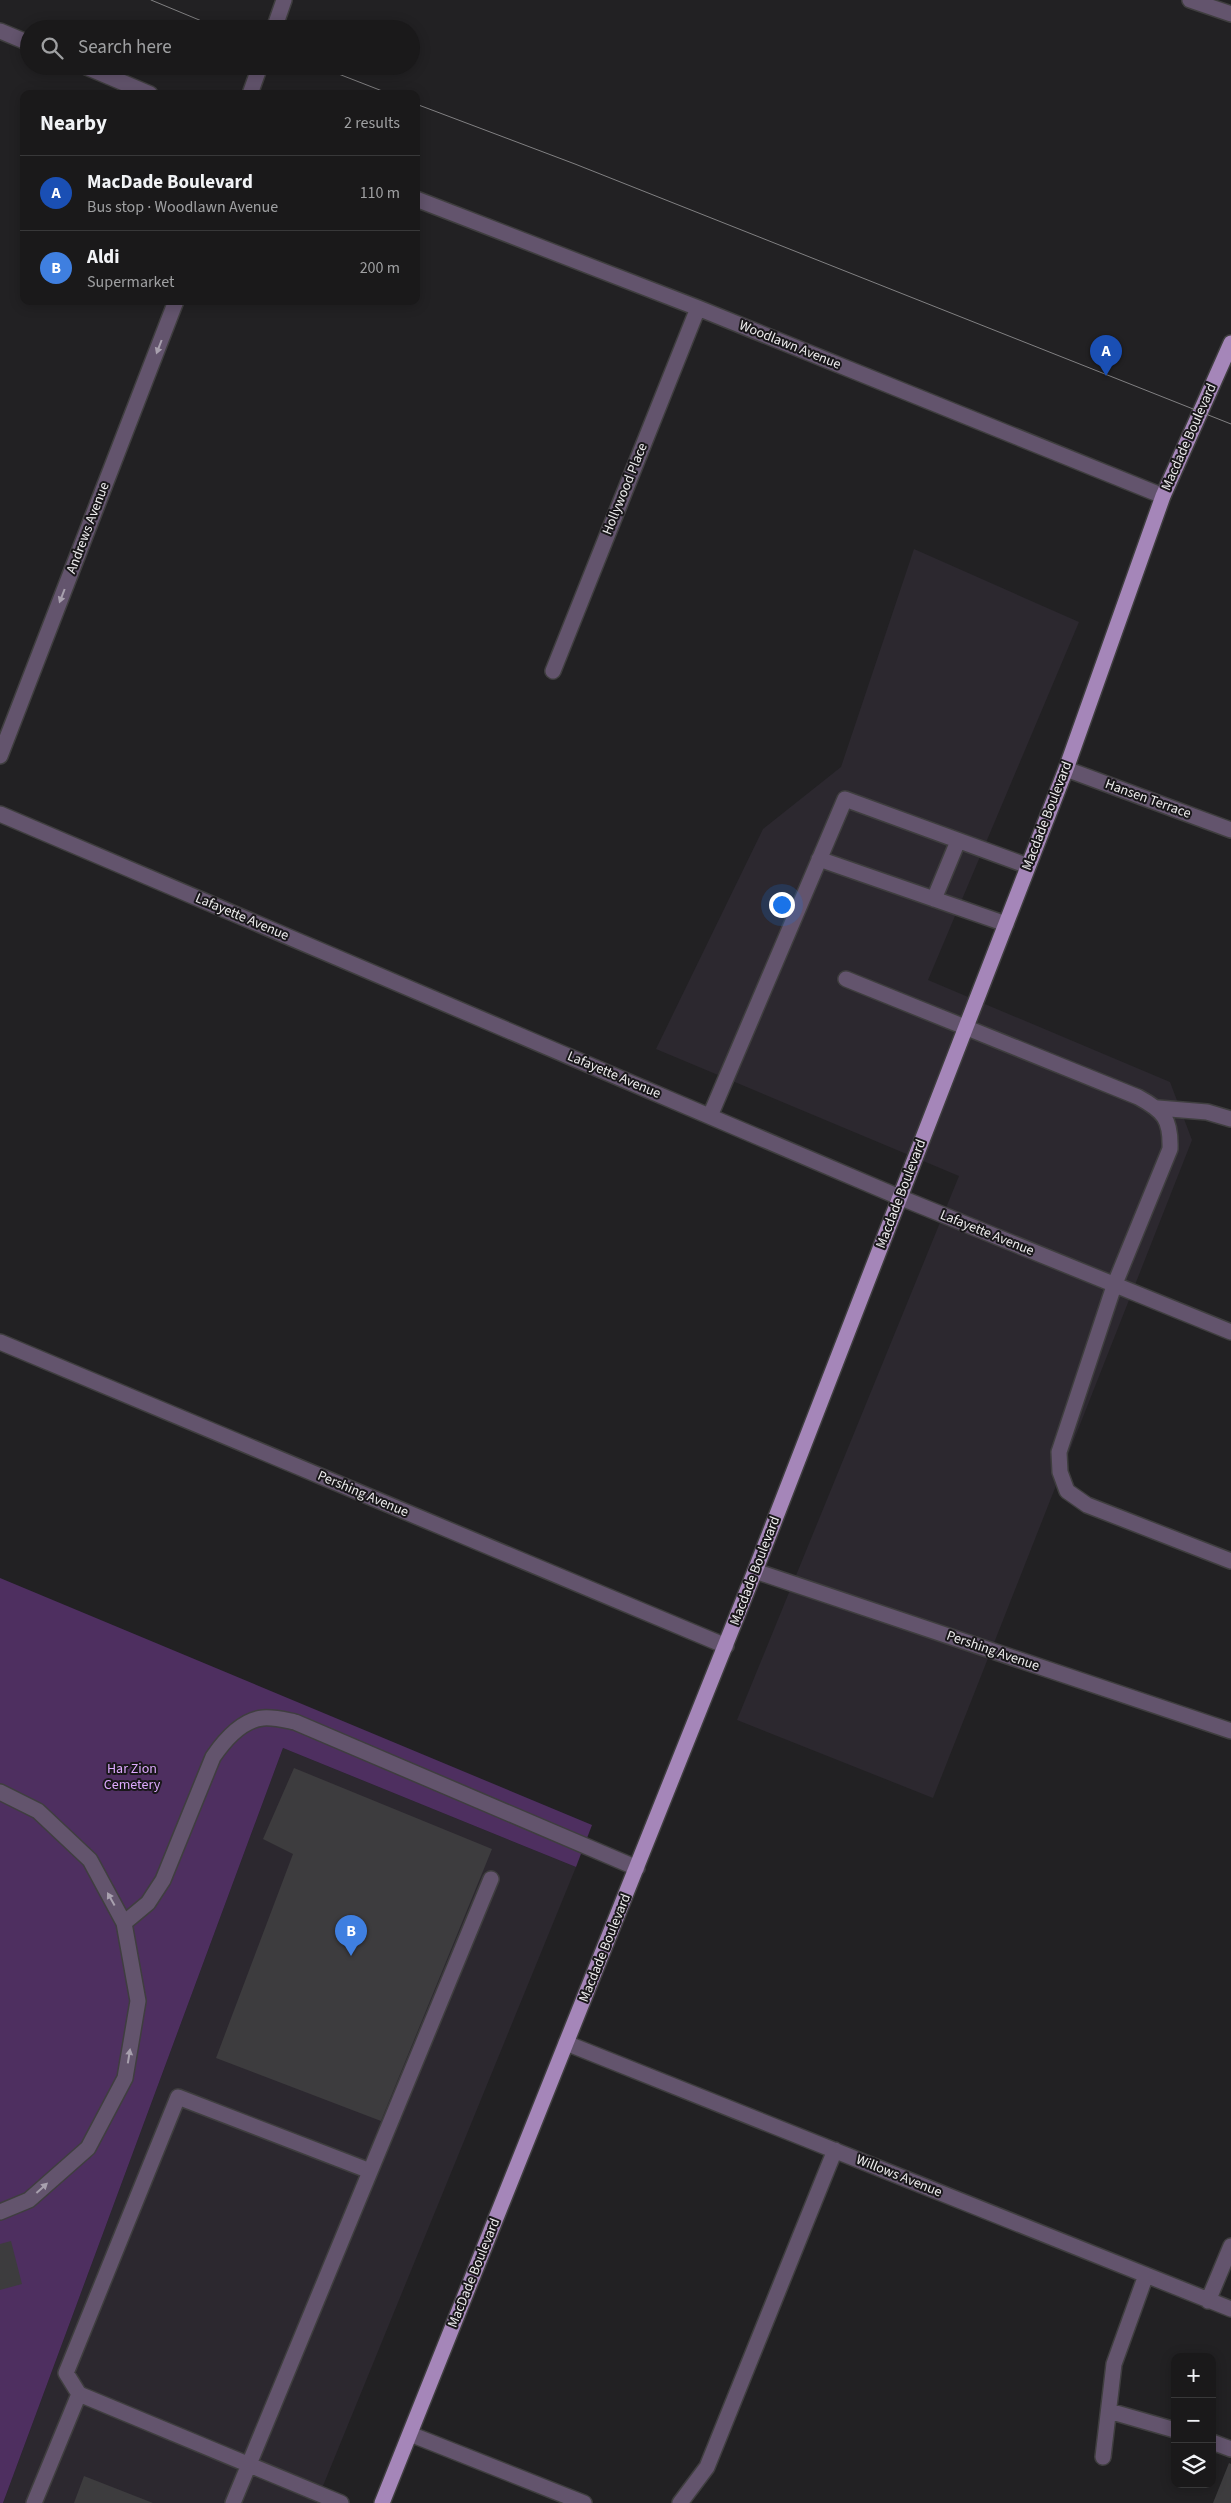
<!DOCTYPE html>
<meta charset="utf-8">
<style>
:root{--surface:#1a191a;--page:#232223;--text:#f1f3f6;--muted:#9fa0a2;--line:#383839;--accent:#db2777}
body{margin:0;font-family:"Source Sans 3",sans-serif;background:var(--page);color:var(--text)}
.controls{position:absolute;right:15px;bottom:15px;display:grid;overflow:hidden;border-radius:10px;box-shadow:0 2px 12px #0003}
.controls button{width:45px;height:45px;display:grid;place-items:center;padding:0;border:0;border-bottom:1px solid var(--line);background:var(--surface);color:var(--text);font:25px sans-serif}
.you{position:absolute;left:781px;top:904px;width:18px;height:18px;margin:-12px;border:4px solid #fff;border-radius:50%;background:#1a73e8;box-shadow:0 0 0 8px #1a73e833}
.badge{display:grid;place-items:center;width:32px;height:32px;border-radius:50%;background:var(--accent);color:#fff;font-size:16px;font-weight:700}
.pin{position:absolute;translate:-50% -41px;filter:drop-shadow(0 1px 2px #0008)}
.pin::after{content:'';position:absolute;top:26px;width:18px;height:15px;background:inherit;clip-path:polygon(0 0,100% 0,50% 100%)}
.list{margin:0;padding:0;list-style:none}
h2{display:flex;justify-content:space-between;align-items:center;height:65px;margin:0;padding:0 20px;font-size:21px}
h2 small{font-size:16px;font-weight:400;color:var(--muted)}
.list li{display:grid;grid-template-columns:32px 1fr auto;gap:15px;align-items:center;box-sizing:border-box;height:75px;padding:0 20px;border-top:1px solid var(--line)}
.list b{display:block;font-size:19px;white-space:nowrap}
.list p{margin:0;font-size:16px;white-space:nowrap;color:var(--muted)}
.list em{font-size:16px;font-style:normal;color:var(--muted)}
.icon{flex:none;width:28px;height:28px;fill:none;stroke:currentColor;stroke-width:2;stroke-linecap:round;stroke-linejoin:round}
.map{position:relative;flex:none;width:1231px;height:2503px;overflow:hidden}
.search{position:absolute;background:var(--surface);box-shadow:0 2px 12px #0003;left:20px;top:20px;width:400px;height:55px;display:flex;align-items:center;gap:12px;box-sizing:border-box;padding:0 18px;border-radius:28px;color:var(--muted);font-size:19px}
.panel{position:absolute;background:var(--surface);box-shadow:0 2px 12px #0003;left:20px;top:90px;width:400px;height:215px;border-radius:10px}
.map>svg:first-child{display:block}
</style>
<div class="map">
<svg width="1231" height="2503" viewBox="0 0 1231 2503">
<rect width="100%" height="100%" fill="#222123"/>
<path fill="#2c282f" d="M 914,549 L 1079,622 L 928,980 L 1170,1082 L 1192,1140 L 933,1798 L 737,1720 L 959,1176 L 656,1049 L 763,829 L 841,767 Z
M 283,1748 L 576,1867 L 316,2503 L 3,2503 Z"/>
<path fill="#4e2f60" d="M 0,1578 L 592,1825 L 576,1867 L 283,1748 L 3,2503 L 0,2503 Z"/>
<path fill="#3d3c3e" d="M 294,1768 L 492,1849 L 381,2121 L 216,2058 L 293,1854 L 263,1839 Z
M 11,2241 L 22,2284 L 0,2290 L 0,2244 Z
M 1229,2463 L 1231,2464 L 1231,2503 L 1213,2503 Z
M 84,2476 L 153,2503 L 74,2503 Z"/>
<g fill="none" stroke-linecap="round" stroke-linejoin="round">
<g stroke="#3f3e3f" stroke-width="18">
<path id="minor" d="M 1190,0 L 1231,14
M 274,29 L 284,0
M 0,31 L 29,43
M 84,66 L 150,94
M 250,94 L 260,66
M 416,199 L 698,308 L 1163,496
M 553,671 L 698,308
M 0,756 L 176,301
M 1066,769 L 1231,830
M 0,814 L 899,1197 L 1231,1332
M 819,859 L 1006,924
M 934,899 L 958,841
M 846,979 L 1138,1097 C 1164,1111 1171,1119 1170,1149 L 1114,1286 L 1059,1452 L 1060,1472 L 1067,1491 L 1087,1505 L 1231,1561
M 1158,1108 L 1207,1112 L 1231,1119
M 710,1116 L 845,799 L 1028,866
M 0,1342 L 726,1646
M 755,1571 L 1231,1731
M 0,1792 L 38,1811 L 90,1860 L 124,1923 L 138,2001 L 125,2078 L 88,2148 L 29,2200 L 0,2212
M 124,1923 L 148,1903 L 163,1880 L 213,1757 C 224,1741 242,1720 263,1718 C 274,1717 285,1720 295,1722 L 637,1868
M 566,2043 L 1231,2309
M 1208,2301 L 1231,2246
M 79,2394 L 66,2373 L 178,2097 L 370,2171
M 1109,2411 L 1175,2430
M 410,2434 L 584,2503
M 1212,2442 L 1231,2449
M 1103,2457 L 1114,2364 L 1146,2275
M 34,2503 L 79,2394 L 341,2503
M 233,2503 L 491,1879
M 680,2503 L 707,2467 L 835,2150"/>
</g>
<g stroke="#3f3e3f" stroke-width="18">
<path id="major" d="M 382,2503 L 755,1571 L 1066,769 L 1163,496 L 1231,343"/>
</g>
<use href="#minor" stroke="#63546d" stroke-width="15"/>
<use href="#major" stroke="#a586b9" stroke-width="15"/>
<path stroke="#818082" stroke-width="1" d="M 151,0 L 221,29
M 318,66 L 390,94
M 416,104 L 575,164 L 1231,424"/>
</g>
<defs><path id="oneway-solid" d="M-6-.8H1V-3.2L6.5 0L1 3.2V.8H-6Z" transform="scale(1.25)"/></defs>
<g fill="#a8a0ae">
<use href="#oneway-solid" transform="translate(159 347) rotate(111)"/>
<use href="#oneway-solid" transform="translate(62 596) rotate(111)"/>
<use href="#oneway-solid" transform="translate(111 1899) rotate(-119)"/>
<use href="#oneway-solid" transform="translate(129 2056) rotate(-81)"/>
<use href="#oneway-solid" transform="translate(42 2188) rotate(-42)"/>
</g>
<g text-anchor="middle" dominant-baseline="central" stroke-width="4" stroke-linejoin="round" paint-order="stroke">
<g font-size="14" fill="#eeedee" stroke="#19171a">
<text transform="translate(790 345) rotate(22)">Woodlawn Avenue</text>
<text transform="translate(1189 437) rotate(-66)">Macdade Boulevard</text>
<text transform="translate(625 489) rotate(-68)">Hollywood Place</text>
<text transform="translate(88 528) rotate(-69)">Andrews Avenue</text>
<text transform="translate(1148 799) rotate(20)">Hansen Terrace</text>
<text transform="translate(1047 816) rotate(-69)">Macdade Boulevard</text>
<text transform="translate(242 917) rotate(23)">Lafayette Avenue</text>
<text transform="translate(614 1075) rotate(23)">Lafayette Avenue</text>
<text transform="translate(901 1194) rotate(-69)">Macdade Boulevard</text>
<text transform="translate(987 1233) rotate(22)">Lafayette Avenue</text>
<text transform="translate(363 1494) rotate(23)">Pershing Avenue</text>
<text transform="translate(755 1571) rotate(-69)">Macdade Boulevard</text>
<text transform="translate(993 1651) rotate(19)">Pershing Avenue</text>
<text transform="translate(605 1948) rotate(-68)">Macdade Boulevard</text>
<text transform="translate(899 2176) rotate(22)">Willows Avenue</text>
<text transform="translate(474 2273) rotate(-68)">MacDade Boulevard</text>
</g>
<g font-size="14" fill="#deaafe" stroke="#19171a">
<text x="132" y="1769">Har Zion<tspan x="132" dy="16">Cemetery</tspan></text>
</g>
</g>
</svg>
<div class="controls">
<button>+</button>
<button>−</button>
<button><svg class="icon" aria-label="layers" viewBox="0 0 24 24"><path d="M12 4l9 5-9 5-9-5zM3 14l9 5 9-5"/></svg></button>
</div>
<div class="you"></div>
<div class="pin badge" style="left:1106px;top:376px;background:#1a4fb4">A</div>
<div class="pin badge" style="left:351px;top:1956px;background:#3f7fe0">B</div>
<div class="search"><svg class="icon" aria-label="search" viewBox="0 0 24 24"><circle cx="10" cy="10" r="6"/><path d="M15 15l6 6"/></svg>Search here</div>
<section class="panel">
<h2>Nearby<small>2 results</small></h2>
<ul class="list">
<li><span class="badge" style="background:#1a4fb4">A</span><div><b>MacDade Boulevard</b><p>Bus stop · Woodlawn Avenue</p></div><em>110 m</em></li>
<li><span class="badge" style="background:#3f7fe0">B</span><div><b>Aldi</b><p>Supermarket</p></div><em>200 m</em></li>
</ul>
</section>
</div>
